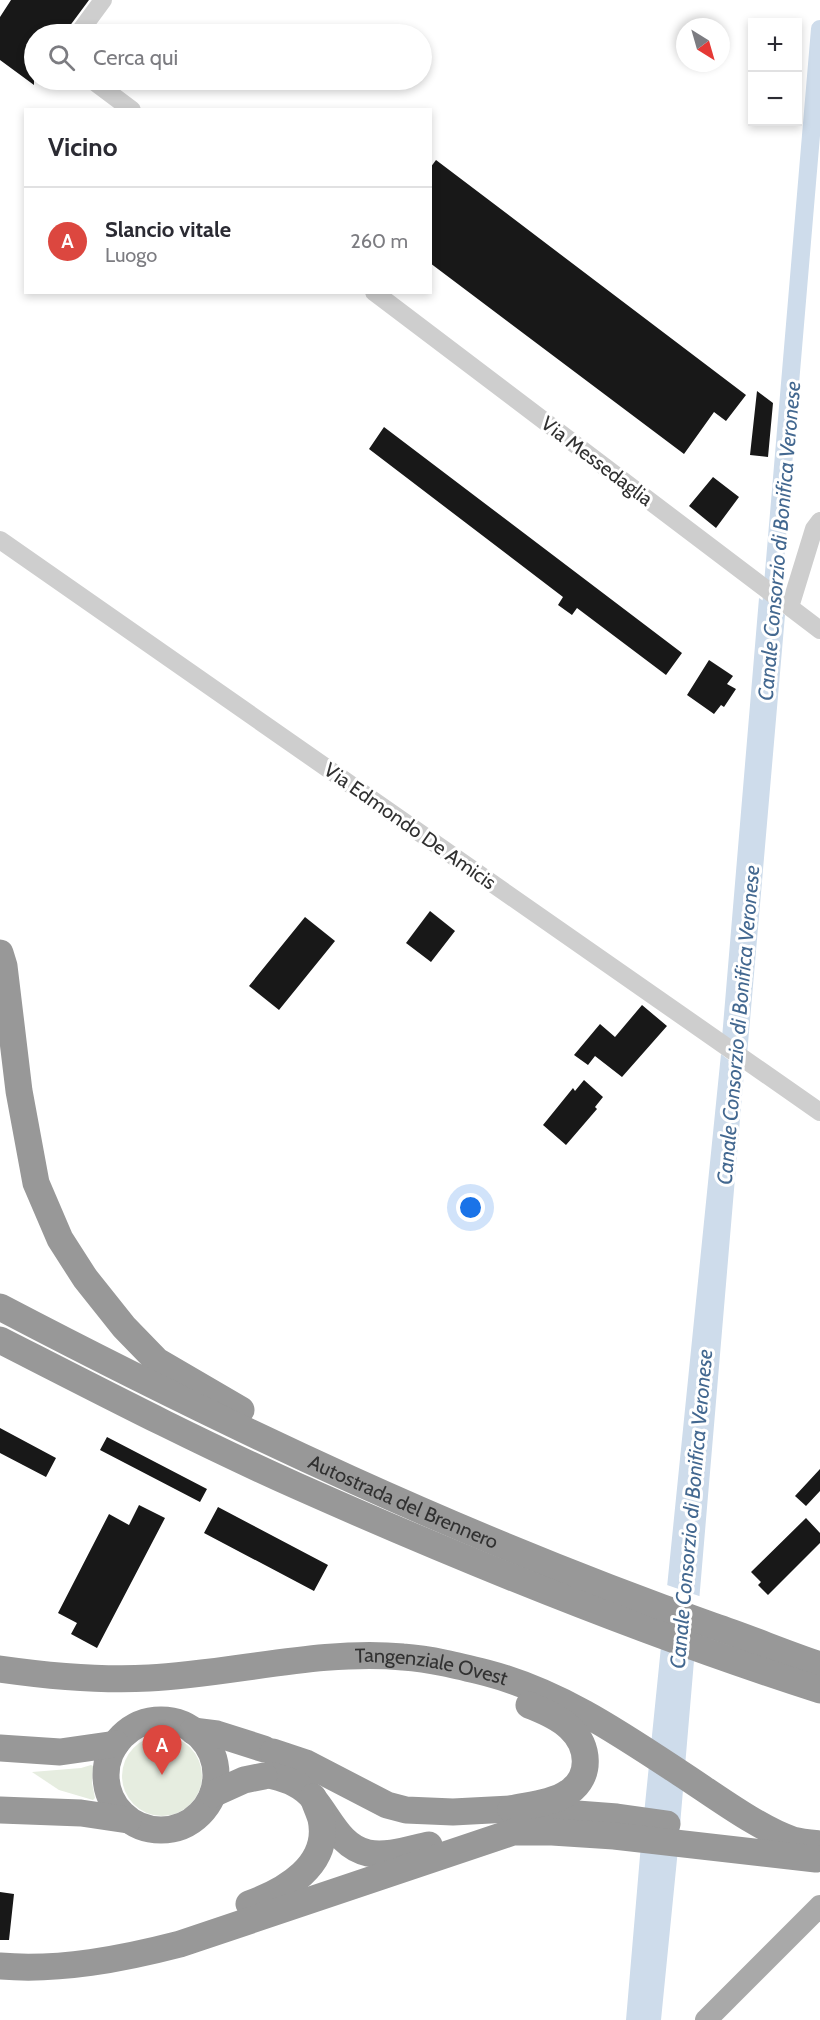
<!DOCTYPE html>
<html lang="it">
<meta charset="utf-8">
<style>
:root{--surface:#fff;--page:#f2f2f3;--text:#2b2b33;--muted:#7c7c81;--line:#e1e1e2;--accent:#dc473f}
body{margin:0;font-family:Cabin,sans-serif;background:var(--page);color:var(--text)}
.controls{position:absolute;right:18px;top:18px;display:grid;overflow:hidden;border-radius:0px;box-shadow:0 3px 9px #0003}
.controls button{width:54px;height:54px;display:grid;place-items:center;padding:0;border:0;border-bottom:2px solid var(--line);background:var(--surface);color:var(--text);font:30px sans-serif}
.compass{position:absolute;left:676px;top:18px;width:54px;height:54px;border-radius:50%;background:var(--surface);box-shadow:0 3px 9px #0003;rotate:143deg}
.you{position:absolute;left:471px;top:1208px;width:21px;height:21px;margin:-15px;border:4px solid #fff;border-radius:50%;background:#1a73e8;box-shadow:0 0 0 9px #1a73e833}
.badge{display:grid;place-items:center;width:39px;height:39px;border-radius:50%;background:var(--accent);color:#fff;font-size:20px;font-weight:700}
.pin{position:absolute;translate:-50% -50px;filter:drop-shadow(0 2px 3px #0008)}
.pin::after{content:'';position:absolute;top:32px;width:21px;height:18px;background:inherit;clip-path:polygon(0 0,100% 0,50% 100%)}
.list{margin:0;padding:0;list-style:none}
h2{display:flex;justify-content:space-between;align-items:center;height:78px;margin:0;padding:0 24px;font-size:26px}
h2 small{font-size:20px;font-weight:400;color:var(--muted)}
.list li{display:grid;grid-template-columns:39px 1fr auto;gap:18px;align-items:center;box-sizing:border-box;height:108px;padding:0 24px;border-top:2px solid var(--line)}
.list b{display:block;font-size:22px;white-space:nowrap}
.list p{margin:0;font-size:20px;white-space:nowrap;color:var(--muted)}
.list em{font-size:20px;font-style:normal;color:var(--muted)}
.icon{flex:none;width:33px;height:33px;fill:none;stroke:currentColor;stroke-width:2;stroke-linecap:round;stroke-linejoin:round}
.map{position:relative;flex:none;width:820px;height:2020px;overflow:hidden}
.search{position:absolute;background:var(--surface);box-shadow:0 3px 9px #0003;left:24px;top:24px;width:408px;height:66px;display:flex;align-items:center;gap:15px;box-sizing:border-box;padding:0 21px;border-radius:33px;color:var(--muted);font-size:22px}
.panel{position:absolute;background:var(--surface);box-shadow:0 3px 9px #0003;left:24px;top:108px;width:408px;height:186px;border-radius:0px}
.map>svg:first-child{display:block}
</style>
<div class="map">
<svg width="820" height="2020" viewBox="0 0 820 2020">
<rect width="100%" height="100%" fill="#fff"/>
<path fill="#e6ede0" d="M122 1776a40 40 0 1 1 80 0a40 40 0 1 1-80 0Z
M 91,1765 L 93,1766 L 92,1783 L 95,1798 L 93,1800 L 59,1790 L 32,1772 L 81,1768 Z"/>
<path fill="#cedceb" d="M 759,598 L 785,615 L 747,1055 L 722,1038 Z
M 721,1054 L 744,1072 L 678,1849 L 661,2020 L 626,2020 L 641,1844 Z"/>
<path fill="#fff" d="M 664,1584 L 702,1597 L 697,1658 L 658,1644 Z"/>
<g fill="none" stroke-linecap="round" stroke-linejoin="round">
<path stroke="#cedceb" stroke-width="18" d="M 771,608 L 820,29"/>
</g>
<path fill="#181818" d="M 11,0 L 89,0 L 69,27 L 67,34 L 34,34 L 34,85 L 0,60 L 0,17 Z
M 436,160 L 746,395 L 726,421 L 714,412 L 684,454 L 430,263 L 430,168 Z
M 757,391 L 773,403 L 768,457 L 750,455 Z
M 384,427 L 682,653 L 666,675 L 577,608 L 572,615 L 558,605 L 563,597 L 369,449 Z
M 713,477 L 739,497 L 716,528 L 689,506 Z
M 709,660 L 733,676 L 727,684 L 736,689 L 724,707 L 721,705 L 714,714 L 687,695 Z
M 430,911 L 455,931 L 431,962 L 406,943 Z
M 305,917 L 335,941 L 279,1010 L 249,986 Z
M 642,1005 L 667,1026 L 622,1077 L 595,1056 L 588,1065 L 574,1055 L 600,1024 L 615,1037 Z
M 584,1080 L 603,1097 L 595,1107 L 597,1109 L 566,1145 L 543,1125 L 573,1088 L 575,1091 Z
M 0,1428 L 56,1458 L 46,1477 L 0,1453 Z
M 107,1437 L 207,1489 L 200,1502 L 100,1450 Z
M 820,1469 L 820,1491 L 806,1506 L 795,1496 Z
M 139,1505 L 165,1518 L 97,1648 L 71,1634 L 77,1623 L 58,1613 L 109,1514 L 129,1525 Z
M 218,1507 L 328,1565 L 314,1591 L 204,1533 Z
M 806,1518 L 820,1533 L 820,1543 L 768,1595 L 758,1585 L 761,1582 L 751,1572 Z
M 0,1892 L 14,1894 L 9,1940 L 0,1940 Z"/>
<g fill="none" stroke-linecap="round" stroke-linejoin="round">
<path stroke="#cecece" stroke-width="18" d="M 78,34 L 103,0
M 92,80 L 132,110
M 374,292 L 820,630
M 0,540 L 820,1112
M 790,607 L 814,529 L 820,521"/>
<path stroke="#a9a9a9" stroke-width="22" d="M 706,2020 L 820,1906"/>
<g stroke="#989898" stroke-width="27">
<path d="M 0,953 L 4,966 L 19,1091 L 36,1183 L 60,1239 L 85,1278 L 124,1327 L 157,1361 L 241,1410"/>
<path id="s1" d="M 0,1307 C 231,1428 467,1539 713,1626 C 749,1638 784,1653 820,1665"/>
<path d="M 0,1340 C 98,1390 196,1441 297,1486 C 468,1562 642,1633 820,1690"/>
<path id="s2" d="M 0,1669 C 50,1676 99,1681 149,1678 C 231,1674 322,1649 403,1657 C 431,1659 459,1666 487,1673 C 559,1692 618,1732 680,1773 C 711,1793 759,1829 793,1840 C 801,1842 811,1843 820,1844"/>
<circle cx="161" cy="1775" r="55"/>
<path d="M 193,1731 L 217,1734 L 264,1749"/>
<path d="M 0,1748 L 60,1752 L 116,1744"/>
<path d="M 273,1752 L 306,1763 L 387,1805 L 406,1810 L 453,1812 L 511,1809 L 617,1817 L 667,1824"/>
<path d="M 273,1776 C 289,1780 302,1785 313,1798 C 330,1818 340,1847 368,1853 C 387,1857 410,1849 429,1845"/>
<path d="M 213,1794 L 244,1780 L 264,1776"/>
<path d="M 511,1809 C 529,1805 554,1803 569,1792 C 592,1776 589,1746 570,1728 C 559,1717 543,1711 529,1705"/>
<path d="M 0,1810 L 81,1813 L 128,1820"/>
<path d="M 249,1904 C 285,1891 331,1865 321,1819 C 319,1812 315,1804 313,1797"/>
<path d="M 0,1966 C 60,1971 122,1959 180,1944 L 513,1832 L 552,1832 L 614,1836 L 816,1859"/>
</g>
</g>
<g text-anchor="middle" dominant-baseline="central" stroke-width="6" stroke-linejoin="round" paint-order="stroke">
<g font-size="20" fill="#313131" stroke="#fff">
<text transform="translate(597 461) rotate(37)">Via Messedaglia</text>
<text transform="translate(410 826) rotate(35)">Via Edmondo De Amicis</text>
<text stroke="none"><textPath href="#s1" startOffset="448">Autostrada del Brennero</textPath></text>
<text stroke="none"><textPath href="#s2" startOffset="434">Tangenziale Ovest</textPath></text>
</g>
<g font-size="21" font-style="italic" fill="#436890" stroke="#fff">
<text transform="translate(779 541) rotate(-85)">Canale Consorzio di Bonifica Veronese</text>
<text transform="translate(738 1025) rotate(-85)">Canale Consorzio di Bonifica Veronese</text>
<text transform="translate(691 1509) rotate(-85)">Canale Consorzio di Bonifica Veronese</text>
</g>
</g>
</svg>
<div class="controls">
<button>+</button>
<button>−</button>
</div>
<svg class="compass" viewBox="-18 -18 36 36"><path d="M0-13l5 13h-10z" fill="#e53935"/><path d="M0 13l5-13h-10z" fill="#7c7c81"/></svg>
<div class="you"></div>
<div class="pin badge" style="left:162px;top:1775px">A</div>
<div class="search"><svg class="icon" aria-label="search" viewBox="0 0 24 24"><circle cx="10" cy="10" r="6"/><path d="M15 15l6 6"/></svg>Cerca qui</div>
<section class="panel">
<h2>Vicino<small></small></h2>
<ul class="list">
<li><span class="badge">A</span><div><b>Slancio vitale</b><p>Luogo</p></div><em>260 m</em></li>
</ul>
</section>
</div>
